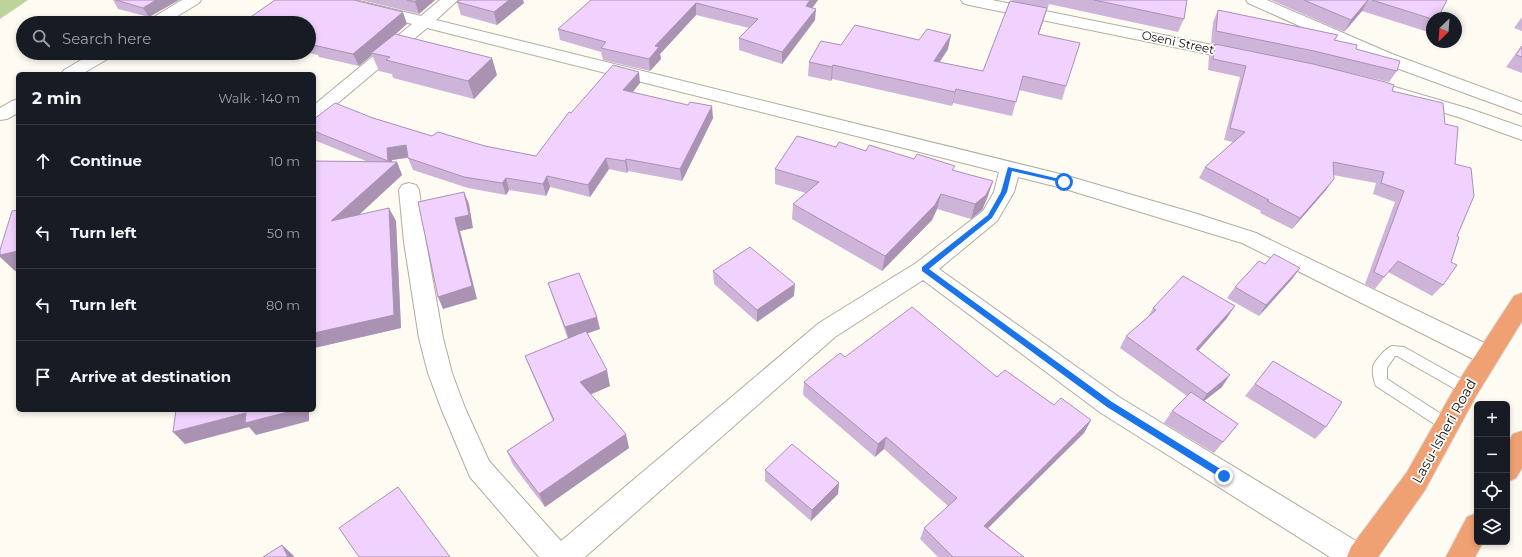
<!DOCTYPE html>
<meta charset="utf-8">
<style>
:root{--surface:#171b24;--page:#20242c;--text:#f1f3f6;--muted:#9ea1a6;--line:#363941}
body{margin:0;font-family:Montserrat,sans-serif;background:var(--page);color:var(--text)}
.controls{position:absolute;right:12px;bottom:12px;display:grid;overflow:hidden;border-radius:6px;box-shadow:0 2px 6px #0003}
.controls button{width:36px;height:36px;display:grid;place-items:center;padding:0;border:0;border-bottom:1px solid var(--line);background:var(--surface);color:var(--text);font:20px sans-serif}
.compass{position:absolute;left:1426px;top:12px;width:36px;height:36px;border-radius:50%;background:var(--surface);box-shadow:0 2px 6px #0003;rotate:205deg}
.stop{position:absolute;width:12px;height:12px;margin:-9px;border:3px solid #1a73e8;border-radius:50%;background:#fff}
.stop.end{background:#1a73e8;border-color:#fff;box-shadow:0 1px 4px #0008}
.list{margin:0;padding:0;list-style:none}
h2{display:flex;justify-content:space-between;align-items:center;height:52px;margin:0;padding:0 16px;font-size:17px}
h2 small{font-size:13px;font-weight:400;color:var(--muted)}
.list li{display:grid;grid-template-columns:26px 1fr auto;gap:12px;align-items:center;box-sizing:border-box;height:72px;padding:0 16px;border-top:1px solid var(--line)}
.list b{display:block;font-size:15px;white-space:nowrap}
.list em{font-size:13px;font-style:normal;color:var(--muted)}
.icon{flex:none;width:22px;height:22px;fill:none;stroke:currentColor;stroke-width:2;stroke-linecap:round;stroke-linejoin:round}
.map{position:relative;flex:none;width:1522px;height:557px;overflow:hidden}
.search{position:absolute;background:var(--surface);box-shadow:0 2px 6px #0003;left:16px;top:16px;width:300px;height:44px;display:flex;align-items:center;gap:10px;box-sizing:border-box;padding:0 14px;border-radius:22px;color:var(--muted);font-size:15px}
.panel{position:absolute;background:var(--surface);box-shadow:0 2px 6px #0003;left:16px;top:72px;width:300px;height:340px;border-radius:6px}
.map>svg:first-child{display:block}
</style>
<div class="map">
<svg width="1522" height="557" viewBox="0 0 1522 557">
<rect width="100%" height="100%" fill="#fefbf3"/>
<path fill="#bcd399" d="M 0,0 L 28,0 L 0,19 Z"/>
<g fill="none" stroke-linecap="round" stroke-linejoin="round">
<g stroke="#b1ac9f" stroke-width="2">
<path id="lane" d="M 1392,346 L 1404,347 L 1472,385 L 1474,389 L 1472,393 L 1467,395 L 1462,393 L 1397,356 L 1395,356 L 1387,368 L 1387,379 L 1452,421 L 1454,425 L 1452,429 L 1447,431 L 1442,429 L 1376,386 C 1374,381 1372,372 1373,367 C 1375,360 1386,348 1392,346 Z"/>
</g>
<g stroke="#b1ac9f" stroke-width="2">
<path id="street" d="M 182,0 L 201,0 L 199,3 L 166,23 L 147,23 L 149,20 Z
M 328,0 L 355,0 L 421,16 L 440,0 L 458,0 L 436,20 L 1064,175 L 1194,213 L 1256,233 L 1495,348 L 1499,355 L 1495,362 L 1487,365 L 1479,362 L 1242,243 L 1062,188 L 1018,177 L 1014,192 L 997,221 L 939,269 L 1119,397 L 1366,547 L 1370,557 L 1330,557 L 1101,413 L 923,280 L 835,337 L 585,557 L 539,557 L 470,477 L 441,408 L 428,373 L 419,338 L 404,242 L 399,190 L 402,185 L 409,183 L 416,185 L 419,190 L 426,242 L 443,338 L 452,373 L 465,408 L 489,461 L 561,541 L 819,323 L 916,263 L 983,211 L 994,192 L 999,172 L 427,28 L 320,118 L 314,120 L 314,105 L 412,24 L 330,3 Z
M 961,0 L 992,0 L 1242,51 L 1248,52 L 1250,56 L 1248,60 L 1242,61 L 969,5 L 963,3 Z
M 1246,0 L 1267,0 L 1392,54 L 1522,102 L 1522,114 L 1380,62 L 1248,3 Z
M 93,53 L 113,53 L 111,57 L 82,74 L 61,74 L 64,70 Z
M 1364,78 L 1470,109 L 1522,127 L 1522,140 L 1458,117 L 1358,87 L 1355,83 L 1358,79 Z
M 18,99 L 18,113 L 7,119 L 0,120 L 0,108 L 12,101 Z"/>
</g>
<g stroke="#dad9d9" stroke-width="2">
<path id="primary" d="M 1522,293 L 1522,321 L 1476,396 L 1425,490 L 1378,557 L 1347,557 L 1351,547 L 1407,472 L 1458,382 L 1514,296 Z
M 1522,431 L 1522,468 L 1516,478 L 1507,482 L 1507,445 L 1513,434 Z
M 1477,513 L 1477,542 L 1483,542 L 1475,557 L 1446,557 L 1467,517 Z"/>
</g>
<use href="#lane" fill="#fff" fill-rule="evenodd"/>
<use href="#street" fill="#fff" fill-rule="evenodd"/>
<use href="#primary" fill="#efa173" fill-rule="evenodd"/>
</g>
<path fill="#cfb4da" d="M 113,0 L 179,0 L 149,17 L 118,9 Z
M 361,0 L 435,0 L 419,14 Z
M 460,0 L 523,0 L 524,3 L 497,25 L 461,15 L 457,2 Z
M 591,0 L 818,0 L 812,8 L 815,20 L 782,64 L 739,50 L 739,38 L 749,28 L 696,15 L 660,54 L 661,59 L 650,71 L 603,60 L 601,52 L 560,40 L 558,29 Z
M 1012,0 L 1187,0 L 1184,19 L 1178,32 L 1049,4 L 1047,10 L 1046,10 L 1039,34 L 1066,86 L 1062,100 L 1019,90 L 1012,116 L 953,103 L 952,106 L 832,79 L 831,81 L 808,76 L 809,62 L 841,45 L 948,49 L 940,62 L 983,71 Z
M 1271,0 L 1447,0 L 1432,18 L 1432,27 L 1428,32 L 1362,11 L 1344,32 Z
M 1218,10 L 1338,35 L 1335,40 L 1356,49 L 1397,71 L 1389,82 L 1307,63 L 1211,43 L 1213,22 Z
M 1522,17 L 1522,31 L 1514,28 Z
M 309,23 L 407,24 L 396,34 L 497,75 L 474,99 L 393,78 L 392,74 L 379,71 L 372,55 L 359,66 L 319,57 L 318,55 L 309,53 Z
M 1215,44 L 1392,91 L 1445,124 L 1455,164 L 1457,236 L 1443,285 L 1432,296 L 1388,272 L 1375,289 L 1365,284 L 1395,202 L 1373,194 L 1376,183 L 1333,175 L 1326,190 L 1292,229 L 1260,213 L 1261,211 L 1199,178 L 1205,167 L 1233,142 L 1224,140 L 1240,77 L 1208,70 L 1209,56 Z
M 1522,45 L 1522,73 L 1506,67 Z
M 640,83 L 633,92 L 713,118 L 682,181 L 628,171 L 627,173 L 609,169 L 590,197 L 550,187 L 546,196 L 509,190 L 506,195 L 468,188 L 413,170 L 408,158 L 392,160 L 392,162 L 397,162 L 402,175 L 360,214 L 396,221 L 401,328 L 314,348 L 314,161 L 366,161 L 314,140 L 314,119 L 373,118 L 432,136 L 536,156 L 571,113 Z
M 836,147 L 866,151 L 954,171 L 988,196 L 982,210 L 971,219 L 937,209 L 932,220 L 882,271 L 792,219 L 793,204 L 806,193 L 775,184 L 775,169 Z
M 1300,268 L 1292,279 L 1259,316 L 1227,298 L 1235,287 Z
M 713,271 L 794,296 L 757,322 L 714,284 Z
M 548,283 L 600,329 L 587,333 L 610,386 L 591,394 L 629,448 L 545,507 L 513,465 L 507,451 L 553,421 L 531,371 L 525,356 L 568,339 L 552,295 Z
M 1153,308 L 1227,318 L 1198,351 L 1222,387 L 1204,401 L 1238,424 L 1214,453 L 1164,423 L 1172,411 L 1187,396 L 1120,348 L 1126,336 L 1148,317 Z
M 845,357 L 997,377 L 1054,405 L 1091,420 L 1084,433 L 988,528 L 1024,557 L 938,557 L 920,539 L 924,528 L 948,506 L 884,449 L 875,457 L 803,395 L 804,382 Z
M 1273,361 L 1326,427 L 1315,439 L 1245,396 Z
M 765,470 L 839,483 L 838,494 L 811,521 L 765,481 Z"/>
<path fill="#a992b2" d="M 156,0 L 179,0 L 149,17 L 143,8 Z
M 417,0 L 435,0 L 419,14 L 415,2 Z
M 509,0 L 523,0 L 524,3 L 497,25 L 494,12 Z
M 810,0 L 818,0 L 805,18 L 806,6 Z
M 1368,0 L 1362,11 L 1344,32 L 1351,20 Z
M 696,3 L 696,15 L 660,54 L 661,59 L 650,71 L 649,59 L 655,46 Z
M 1047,8 L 1043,22 L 1034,47 L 1038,34 Z
M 816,9 L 815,20 L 782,64 L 782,52 Z
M 403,12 L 407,24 L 373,53 L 371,53 L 372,55 L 359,66 L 353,54 Z
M 951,35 L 948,49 L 931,75 L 934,61 Z
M 492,58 L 497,75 L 474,99 L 468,81 Z
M 833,65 L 832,79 L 831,81 L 832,67 Z
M 639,72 L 640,83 L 625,101 L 623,90 Z
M 956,89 L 953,103 L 952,106 L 955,92 Z
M 712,106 L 713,118 L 682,181 L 680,169 Z
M 406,145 L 410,157 L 392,160 L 393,165 L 397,162 L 402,175 L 338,234 L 331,221 L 391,167 L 388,161 L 387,148 Z
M 606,158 L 609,169 L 590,197 L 588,185 Z
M 626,159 L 628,171 L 627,173 L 625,161 Z
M 547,176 L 550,187 L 546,196 L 543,184 Z
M 506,178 L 509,190 L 506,195 L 502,183 Z
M 1334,179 L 1326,190 L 1292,229 L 1300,218 Z
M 993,181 L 988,196 L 982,210 L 971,219 L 975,204 Z
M 464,192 L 469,204 L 473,228 L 460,231 L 477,299 L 443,309 L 438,297 L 455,218 Z
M 941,194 L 937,209 L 932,220 L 882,271 L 885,256 Z
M 389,208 L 396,221 L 401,328 L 314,348 L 314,333 Z
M 18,251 L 18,270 L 15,271 L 0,257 L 0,255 Z
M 1300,268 L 1292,279 L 1259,316 L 1266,305 Z
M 795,284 L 794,296 L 757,322 L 757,310 Z
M 1235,306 L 1227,318 L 1189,361 L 1196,349 Z
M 597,317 L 600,329 L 569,340 L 565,327 Z
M 607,370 L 610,386 L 585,397 L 580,382 Z
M 1230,375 L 1222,387 L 1199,405 L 1207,394 Z
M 296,410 L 309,410 L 309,421 L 256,435 L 249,427 L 185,444 L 173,432 L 246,413 Z
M 1091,420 L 1084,433 L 979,537 L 984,526 Z
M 626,434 L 629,448 L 545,507 L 539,494 Z
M 886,437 L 884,449 L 875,457 L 878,444 Z
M 839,483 L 838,494 L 811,521 L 812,510 Z
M 282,545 L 293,555 L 294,557 L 288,557 Z"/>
<path fill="#f1d1fe" stroke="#a992b2" d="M 116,0 L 156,0 L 143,8 Z
M 275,0 L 354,0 L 403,12 L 353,54 L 313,45 L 314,44 L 309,42 L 309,23 L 242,23 Z
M 407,0 L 417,0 L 415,2 Z
M 460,0 L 509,0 L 494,12 L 457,2 Z
M 591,0 L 810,0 L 806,6 L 816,9 L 782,52 L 739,38 L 758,19 L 696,3 L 655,46 L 659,47 L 649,59 L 601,48 L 606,42 L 558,29 Z
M 1094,0 L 1187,0 L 1184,19 Z
M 1304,0 L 1368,0 L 1351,20 Z
M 1372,0 L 1447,0 L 1438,18 L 1432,18 L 1432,19 Z
M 1010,1 L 1047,8 L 1038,34 L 1080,43 L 1066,86 L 1023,76 L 1016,102 L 956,89 L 955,92 L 833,65 L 832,67 L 809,62 L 821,41 L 841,45 L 855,25 L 919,40 L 927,29 L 951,35 L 934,61 L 983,71 Z
M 1218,10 L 1338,35 L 1334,40 L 1357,45 L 1356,49 L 1400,61 L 1397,71 L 1314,51 L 1216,31 Z
M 395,34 L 492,58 L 468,81 L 386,60 L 390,57 L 371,53 Z
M 1215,44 L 1313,64 L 1385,82 L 1394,85 L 1392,91 L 1443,103 L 1445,124 L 1458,127 L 1455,164 L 1471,168 L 1474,196 L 1457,236 L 1459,237 L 1451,262 L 1457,265 L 1443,285 L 1398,261 L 1384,277 L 1374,272 L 1404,191 L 1381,183 L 1384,172 L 1333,162 L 1334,179 L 1300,218 L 1267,201 L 1269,200 L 1205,167 L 1245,132 L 1230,128 L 1246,66 L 1213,59 Z
M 1522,46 L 1522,57 L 1516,55 Z
M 613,65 L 639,72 L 623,90 L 688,105 L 690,102 L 712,106 L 680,169 L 626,159 L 625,161 L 606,158 L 588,185 L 547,176 L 543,184 L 506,178 L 502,183 L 464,177 L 408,158 L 406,145 L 387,148 L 388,161 L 314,131 L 314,119 L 335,103 L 373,118 L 432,136 L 438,132 L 485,146 L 536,156 L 569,112 L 571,113 Z
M 797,136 L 836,147 L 839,142 L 866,151 L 869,145 L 914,159 L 917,154 L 955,166 L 952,170 L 993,181 L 986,195 L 975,204 L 941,194 L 935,205 L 885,256 L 793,204 L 819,182 L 775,169 Z
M 314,161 L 397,162 L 331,221 L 389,208 L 394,315 L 314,333 Z
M 464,192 L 469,215 L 455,218 L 472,286 L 438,297 L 418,202 Z
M 18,210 L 18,251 L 0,255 L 0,250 L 12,211 Z
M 750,247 L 795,284 L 757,310 L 713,271 Z
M 1274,254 L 1300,268 L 1266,305 L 1235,287 L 1259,261 L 1265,264 Z
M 579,273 L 597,317 L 565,327 L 548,283 Z
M 1183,276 L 1235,306 L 1196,349 L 1230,375 L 1207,394 L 1126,336 L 1156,310 L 1153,308 Z
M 912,307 L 997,377 L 1005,370 L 1054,405 L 1061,398 L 1091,420 L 984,526 L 1024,557 L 953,557 L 924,528 L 957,498 L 886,437 L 878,444 L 804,382 L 840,353 L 845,357 Z
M 586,331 L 607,370 L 580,382 L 626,434 L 539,494 L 507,451 L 554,420 L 525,356 Z
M 1273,361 L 1342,402 L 1326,427 L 1255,384 Z
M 1191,392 L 1238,424 L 1223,442 L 1172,411 Z
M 176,410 L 296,410 L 245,423 L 246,413 L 173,432 Z
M 792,444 L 839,483 L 812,510 L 765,470 Z
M 398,487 L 450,557 L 359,557 L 339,528 Z
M 282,545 L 288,557 L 263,557 Z"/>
<path fill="#1a73e8" d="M 1008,167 L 1064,180 L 1067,182 L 1064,183 L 1012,171 L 1007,192 L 992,218 L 929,269 L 1112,402 L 1227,473 L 1227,478 L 1221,478 L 1107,407 L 922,271 L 922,267 L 988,215 L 1001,192 Z"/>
<g text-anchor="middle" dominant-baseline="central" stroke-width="3.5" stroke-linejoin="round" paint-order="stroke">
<g font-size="12" fill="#161410" stroke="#fff">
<text transform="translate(1178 42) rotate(12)">Oseni Street</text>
</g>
<g font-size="14" fill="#161410" stroke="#fff">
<text transform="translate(1444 431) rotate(-61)">Lasu-Isheri Road</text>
</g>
</g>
</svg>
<div class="controls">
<button>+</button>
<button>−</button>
<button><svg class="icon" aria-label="locate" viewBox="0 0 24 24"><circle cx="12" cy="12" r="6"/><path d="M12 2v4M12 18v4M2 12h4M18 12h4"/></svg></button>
<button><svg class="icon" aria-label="layers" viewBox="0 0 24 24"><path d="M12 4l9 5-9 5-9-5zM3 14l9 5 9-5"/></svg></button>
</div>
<svg class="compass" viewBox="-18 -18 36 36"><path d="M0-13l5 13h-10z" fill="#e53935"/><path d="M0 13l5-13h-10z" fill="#9ea1a6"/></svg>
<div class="stop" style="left:1064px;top:182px"></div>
<div class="stop end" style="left:1224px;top:476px"></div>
<div class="search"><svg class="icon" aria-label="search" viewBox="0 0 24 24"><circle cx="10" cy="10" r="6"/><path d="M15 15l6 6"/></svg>Search here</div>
<section class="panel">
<h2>2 min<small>Walk · 140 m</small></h2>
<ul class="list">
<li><svg class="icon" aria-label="ahead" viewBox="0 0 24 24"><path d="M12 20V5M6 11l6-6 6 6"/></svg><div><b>Continue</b></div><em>10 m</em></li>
<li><svg class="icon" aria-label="left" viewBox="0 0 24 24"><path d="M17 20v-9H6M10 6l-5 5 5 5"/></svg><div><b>Turn left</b></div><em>50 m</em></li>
<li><svg class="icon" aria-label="left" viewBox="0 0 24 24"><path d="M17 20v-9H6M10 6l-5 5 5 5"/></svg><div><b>Turn left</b></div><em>80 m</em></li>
<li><svg class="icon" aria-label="arrive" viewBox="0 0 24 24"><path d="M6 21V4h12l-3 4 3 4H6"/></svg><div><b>Arrive at destination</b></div></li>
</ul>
</section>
</div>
